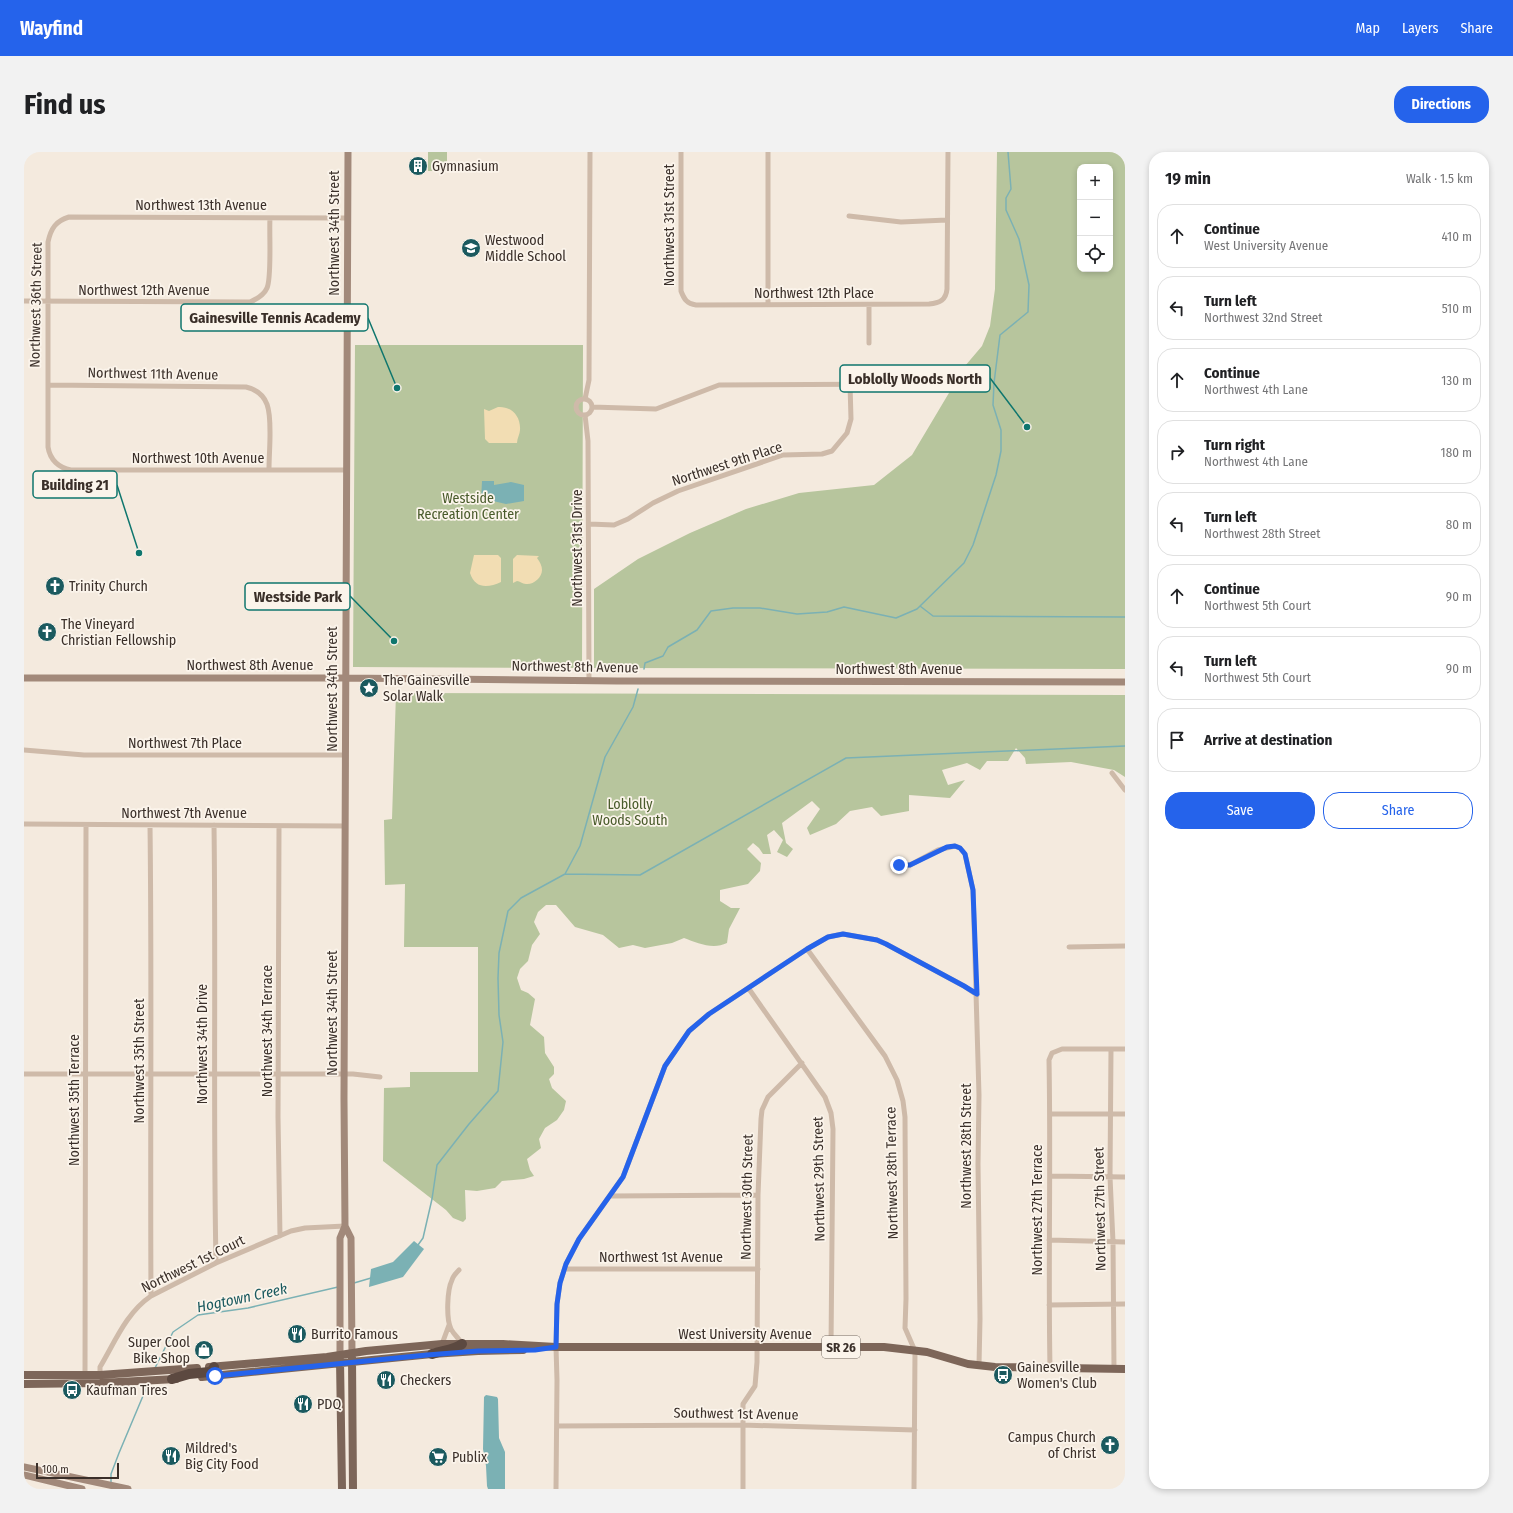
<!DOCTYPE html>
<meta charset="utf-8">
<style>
:root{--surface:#fff;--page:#f2f2f2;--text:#202124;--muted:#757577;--line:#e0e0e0;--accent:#2563eb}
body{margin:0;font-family:"Fira Sans Condensed",sans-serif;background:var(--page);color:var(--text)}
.controls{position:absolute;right:12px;top:12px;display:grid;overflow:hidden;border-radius:8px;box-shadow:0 2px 6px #0003}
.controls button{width:36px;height:36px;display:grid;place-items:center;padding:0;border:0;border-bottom:1px solid var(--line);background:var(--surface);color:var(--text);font:20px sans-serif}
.scale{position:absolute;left:12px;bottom:10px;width:83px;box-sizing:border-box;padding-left:4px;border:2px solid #3a2f29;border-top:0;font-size:11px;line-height:14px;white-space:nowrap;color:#3a2f29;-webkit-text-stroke:3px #fbf4eb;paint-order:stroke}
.stop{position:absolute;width:12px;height:12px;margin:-9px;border:3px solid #2563eb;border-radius:50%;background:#fff}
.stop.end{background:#2563eb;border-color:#fff;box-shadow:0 1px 4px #0008}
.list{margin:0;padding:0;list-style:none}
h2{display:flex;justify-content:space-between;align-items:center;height:52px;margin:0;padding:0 16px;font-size:17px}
h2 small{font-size:13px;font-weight:400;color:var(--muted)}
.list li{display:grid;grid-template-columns:26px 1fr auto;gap:12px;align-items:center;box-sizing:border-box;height:64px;margin:0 8px 8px;padding:0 8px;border:1px solid var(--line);border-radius:16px}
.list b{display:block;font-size:15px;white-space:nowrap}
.list p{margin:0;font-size:13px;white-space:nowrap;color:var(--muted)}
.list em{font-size:13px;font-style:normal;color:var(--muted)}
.actions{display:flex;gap:8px;padding:12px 16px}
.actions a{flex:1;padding:9px 0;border:1px solid var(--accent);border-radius:16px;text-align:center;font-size:14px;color:var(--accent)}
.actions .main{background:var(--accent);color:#fff}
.icon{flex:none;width:22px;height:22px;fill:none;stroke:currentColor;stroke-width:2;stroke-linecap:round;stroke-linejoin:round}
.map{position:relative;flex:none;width:1101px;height:1337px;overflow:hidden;border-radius:16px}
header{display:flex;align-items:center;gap:24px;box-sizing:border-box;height:56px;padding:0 20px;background:var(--accent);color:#fff}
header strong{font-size:19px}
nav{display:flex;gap:22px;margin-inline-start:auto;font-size:14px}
.intro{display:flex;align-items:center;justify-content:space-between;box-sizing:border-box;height:96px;padding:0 24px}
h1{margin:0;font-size:28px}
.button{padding:10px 18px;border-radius:16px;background:var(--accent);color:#fff;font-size:14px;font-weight:700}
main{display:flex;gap:24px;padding:0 24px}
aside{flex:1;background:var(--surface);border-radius:16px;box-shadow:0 2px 6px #0003}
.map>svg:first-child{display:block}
</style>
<header>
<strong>Wayfind</strong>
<nav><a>Map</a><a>Layers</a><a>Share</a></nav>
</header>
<div class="intro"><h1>Find us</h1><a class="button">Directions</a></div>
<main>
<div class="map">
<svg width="1101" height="1337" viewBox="0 0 1101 1337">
<rect width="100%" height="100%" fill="#f4eade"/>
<path fill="#b7c59d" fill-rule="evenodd" d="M 404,0 L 423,0 L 423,19 L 404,19 Z
M 973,0 L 1101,0 L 1101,517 L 570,516 L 570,437 L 614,407 L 666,381 L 722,357 L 775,341 L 850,333 L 888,303 L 941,214 L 958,194 L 966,174 L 971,137 ZM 1056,15 L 1086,15 L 1086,117 L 1056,117 Z
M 331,193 L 559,193 L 558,516 L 329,515 Z
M 372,541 L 1101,543 L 1101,625 L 1090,618 L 1047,610 L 1002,612 L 1001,606 L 992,596 L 984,609 L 963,609 L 956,618 L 943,611 L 918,618 L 924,633 L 941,628 L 926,646 L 885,643 L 885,659 L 857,664 L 848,655 L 826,659 L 812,672 L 786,683 L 783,676 L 796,657 L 788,649 L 758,671 L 762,691 L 769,697 L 763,705 L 753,700 L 759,688 L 750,678 L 743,683 L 747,702 L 739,702 L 735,696 L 729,691 L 723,697 L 737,711 L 736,719 L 724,732 L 696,738 L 696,749 L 707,756 L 716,756 L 705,777 L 703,791 C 689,798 673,791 660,786 L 648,791 L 621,796 L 609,793 L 595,796 L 579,783 L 551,775 L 532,753 L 522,753 L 514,760 L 510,770 L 516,782 L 508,793 L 504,809 L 496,817 L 493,826 L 497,838 L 504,841 L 511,847 L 506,873 L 520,885 L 521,901 L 530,915 L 530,922 L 525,927 L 528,936 L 542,949 L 540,958 L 533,968 L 521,976 L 515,987 L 517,996 L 503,1007 L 506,1018 L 510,1024 L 500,1027 L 478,1029 L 471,1036 L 453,1039 L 441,1038 L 442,1067 L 439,1070 L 429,1066 L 422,1058 L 359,1009 L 360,936 L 386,935 L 386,920 L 454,920 L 454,795 L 380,795 L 381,732 L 361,733 L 360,668 L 368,667 Z"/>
<path fill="#f2ddb3" d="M 474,255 C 487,254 497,264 496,278 C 496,282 493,286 493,291 L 465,291 L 461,287 L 460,257 L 465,259 Z
M 450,403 L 474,403 L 477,406 L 477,430 C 464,436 451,437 446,421 Z
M 493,403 L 515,404 L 513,406 C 516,410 518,414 518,418 C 518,426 509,433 502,432 C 498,432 496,429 493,429 L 489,431 L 489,407 Z"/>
<path fill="#7bb1b4" d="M 458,329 L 470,329 L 470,333 L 487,330 L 500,333 L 500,349 L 482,352 L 469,349 L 457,349 Z
M 390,1089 L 400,1097 L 379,1125 L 345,1135 L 347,1117 L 369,1110 Z
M 462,1243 L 473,1245 L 474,1247 L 475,1286 L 481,1300 L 481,1337 L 464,1337 L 463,1334 L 462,1314 L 459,1297 L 460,1245 Z"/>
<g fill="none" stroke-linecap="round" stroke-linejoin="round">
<path stroke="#7bb1b4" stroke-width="1.5" d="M 896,454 L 909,464 L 1101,465
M 620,517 L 621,511 L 639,504 L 644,495 L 673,478 L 687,459 L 709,456 L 736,456 L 773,462 L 803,460 L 820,455 L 872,466 L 893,457 L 940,411 L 949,393 L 972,323 L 977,299 L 977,278 L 969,253 L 970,231 L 976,183 L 1004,160 L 1005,133 L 995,87 L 982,58 L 982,46 L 987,37 L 984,0
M 541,722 L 616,723 L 822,606 L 1101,594
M 394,1093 L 399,1086 L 408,1047 L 413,1013 L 445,972 L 474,939 L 479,890 L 475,863 L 474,826 L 475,801 L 484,759 L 497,746 L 541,722 L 556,694 L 581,605 L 609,555 L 614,537
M 330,1131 L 347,1126
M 131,1216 L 149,1180 L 174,1163 L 224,1156 L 314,1135
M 87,1331 L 87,1322 L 95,1301 L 124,1232"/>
<path stroke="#cebaa9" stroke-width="5" d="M 657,0 L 657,139 C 660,147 663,152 672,153 L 905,152 C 916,151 922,148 923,137 L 924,0
M 825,64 L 877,70 L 923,68
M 0,149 L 226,150 C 233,147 240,143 243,136 C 248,125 245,81 246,66
M 744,152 L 744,0
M 845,153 L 845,191
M 24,233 L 222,235 C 247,241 246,262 246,283 C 246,295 245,306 245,318
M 561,247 L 565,228 L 566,0
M552 255a8 8 0 1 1 16 0a8 8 0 1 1-16 0Z
M 568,255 L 632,257 L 695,233 L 880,232
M 561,263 L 564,289 L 565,529
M 322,318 L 47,318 C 35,316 26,308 24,295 L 24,90 C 27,76 32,69 45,65 L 323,66
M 565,372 L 590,373 L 604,367 L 629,351 L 654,339 L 759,303 L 798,302 L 808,299 L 823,281 L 827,267 L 826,232
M 0,598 L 60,603 L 321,603
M 1088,621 L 1101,638
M 0,672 L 321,674
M 126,673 C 128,830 126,987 127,1144
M 190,673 C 192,819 189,965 192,1111
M 255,674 L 254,965 L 256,1084
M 875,713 L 886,713 L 914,698 L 931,694 L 936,696 L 941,702 L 949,738 L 955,943 L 954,1012 L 956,1167 L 955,1213
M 1045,795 L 1101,794
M 783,797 L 861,904 L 873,928 L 879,949 L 881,965 L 882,1147 L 881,1176 L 891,1199 L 890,1337
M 725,837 L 801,945 L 807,961 L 809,977 L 807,1195
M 1087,897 L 1086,1025 L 1089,1090 L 1090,1217
M 0,922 L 329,922 L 356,925
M 1026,962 L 1101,962
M 1026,1024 L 1101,1025
M 587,1044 L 734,1043
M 1025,1088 L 1101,1090
M 541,1117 L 734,1117
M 435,1118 C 432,1121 429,1124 428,1128 C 423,1138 422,1167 427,1177 C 430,1183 435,1186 438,1192
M 1025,1153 L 1101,1152
M 418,1192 L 425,1173
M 1026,1216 C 1024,1113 1027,1011 1025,908 L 1028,901 L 1038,897 L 1101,897
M 61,1223 L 62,673
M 76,1225 L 76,1215 C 91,1190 102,1161 127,1144 L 192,1111 L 267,1079 L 281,1076 L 321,1074
M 533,1274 L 718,1273 L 891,1278
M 532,1337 L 533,1228 L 532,1195 L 533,1152 L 536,1131 L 542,1112 L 555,1087 L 599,1025 L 641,914 L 665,879 L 685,862 L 783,797 L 804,785 L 819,782 L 853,788 L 862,792 L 940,834 L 953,843
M 719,1337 L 719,1252 L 731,1234 L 733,1210 L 734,1043 L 737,967 L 738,958 L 744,945 L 778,911"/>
<path stroke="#a2897a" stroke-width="7" d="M 324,0 L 320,947 L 321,1074 L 327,1086 L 328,1201
M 0,526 L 321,526 L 593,529 L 1101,530
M 316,1203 L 316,1086 L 321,1074
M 0,1315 L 104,1337
M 0,1323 L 58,1337"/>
<path stroke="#7d6659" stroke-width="8" d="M 328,1206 L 329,1337
M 316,1208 L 318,1337
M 185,1215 L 303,1205 L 342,1199 L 418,1192 L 479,1192 L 532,1195 L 860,1195 L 903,1200 L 944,1212 L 971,1215 L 1101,1217
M 0,1223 L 76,1223 L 173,1216
M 178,1225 L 408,1202 L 454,1199 L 499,1198
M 0,1232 L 76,1231 L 152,1227"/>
<path stroke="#5c4940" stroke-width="10" d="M 408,1202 C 419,1198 429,1199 438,1192
M 148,1227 L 165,1222 L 185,1220 L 189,1218 L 190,1215"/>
</g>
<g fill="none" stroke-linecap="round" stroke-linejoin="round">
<path stroke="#2563eb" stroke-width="5" d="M 191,1224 L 403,1203 L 454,1199 L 511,1198 L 532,1195 L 533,1152 L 536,1131 L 542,1112 L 555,1087 L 599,1025 L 641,914 L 665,879 L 685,862 L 783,797 L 804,785 L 819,782 L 853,788 L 862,792 L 940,834 L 953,842 L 949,738 L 941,702 L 936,696 L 931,694 L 923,695 L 886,713 L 875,713"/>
</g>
<defs>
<g id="building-disc" transform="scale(1)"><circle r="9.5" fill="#1b5a5f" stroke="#fbf4eb"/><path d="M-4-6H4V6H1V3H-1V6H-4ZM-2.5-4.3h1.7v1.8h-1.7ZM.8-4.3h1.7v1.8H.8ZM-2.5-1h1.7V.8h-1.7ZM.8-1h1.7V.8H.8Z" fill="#fff"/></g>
<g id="school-disc" transform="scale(1)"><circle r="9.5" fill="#1b5a5f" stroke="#fbf4eb"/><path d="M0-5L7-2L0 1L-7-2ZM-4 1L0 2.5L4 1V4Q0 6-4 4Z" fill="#fff"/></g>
<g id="church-disc" transform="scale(1)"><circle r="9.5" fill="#1b5a5f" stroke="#fbf4eb"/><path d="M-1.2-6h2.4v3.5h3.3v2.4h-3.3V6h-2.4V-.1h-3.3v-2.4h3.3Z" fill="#fff"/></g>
<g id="sight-disc" transform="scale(1)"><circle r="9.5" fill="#1b5a5f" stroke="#fbf4eb"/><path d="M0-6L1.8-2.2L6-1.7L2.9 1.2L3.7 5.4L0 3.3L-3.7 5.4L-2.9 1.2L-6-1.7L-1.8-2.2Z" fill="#fff"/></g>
<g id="restaurant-disc" transform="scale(1)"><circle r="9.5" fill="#1b5a5f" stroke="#fbf4eb"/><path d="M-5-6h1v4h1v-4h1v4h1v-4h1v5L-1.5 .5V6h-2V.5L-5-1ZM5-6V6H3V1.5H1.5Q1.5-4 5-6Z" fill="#fff"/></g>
<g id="shop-disc" transform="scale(1)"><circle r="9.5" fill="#1b5a5f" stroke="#fbf4eb"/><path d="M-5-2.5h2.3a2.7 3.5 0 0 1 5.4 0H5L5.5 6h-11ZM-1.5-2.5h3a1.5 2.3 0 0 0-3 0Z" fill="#fff"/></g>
<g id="bus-disc" transform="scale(1)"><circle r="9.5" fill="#1b5a5f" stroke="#fbf4eb"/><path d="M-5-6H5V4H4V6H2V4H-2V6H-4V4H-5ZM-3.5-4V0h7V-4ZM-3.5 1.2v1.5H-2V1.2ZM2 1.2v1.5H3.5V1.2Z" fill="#fff"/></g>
<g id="supermarket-disc" transform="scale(1)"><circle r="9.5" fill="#1b5a5f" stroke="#fbf4eb"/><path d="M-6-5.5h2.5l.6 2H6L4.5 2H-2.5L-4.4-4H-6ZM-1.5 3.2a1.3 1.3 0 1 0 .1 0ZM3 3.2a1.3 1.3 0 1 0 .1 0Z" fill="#fff"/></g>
</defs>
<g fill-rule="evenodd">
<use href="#building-disc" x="394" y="14"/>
<use href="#school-disc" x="447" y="96"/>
<use href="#church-disc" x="31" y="434"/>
<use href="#church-disc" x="23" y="480"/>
<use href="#sight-disc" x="345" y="536"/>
<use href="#restaurant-disc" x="273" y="1182"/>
<use href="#shop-disc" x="180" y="1198"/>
<use href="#bus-disc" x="979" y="1223"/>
<use href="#restaurant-disc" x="362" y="1228"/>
<use href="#bus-disc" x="48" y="1238"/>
<use href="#restaurant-disc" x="279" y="1252"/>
<use href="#church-disc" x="1086" y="1293"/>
<use href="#restaurant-disc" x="147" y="1304"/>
<use href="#supermarket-disc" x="414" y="1305"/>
</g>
<g text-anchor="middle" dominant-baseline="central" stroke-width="3.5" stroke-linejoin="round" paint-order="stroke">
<rect fill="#fbf4eb" stroke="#746a63" stroke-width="1" x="798" y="1184" width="38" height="22" rx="3"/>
<g font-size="13" font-weight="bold" fill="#3a2f29">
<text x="817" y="1195">SR 26</text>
</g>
<g font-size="14" fill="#3a2f29" stroke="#fbf4eb" text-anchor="start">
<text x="408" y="14">Gymnasium</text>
<text x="461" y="88">Westwood<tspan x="461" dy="16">Middle School</tspan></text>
<text x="45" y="434">Trinity Church</text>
<text x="37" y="472">The Vineyard<tspan x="37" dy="16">Christian Fellowship</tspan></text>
<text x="359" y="528">The Gainesville<tspan x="359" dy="16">Solar Walk</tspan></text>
<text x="287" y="1182">Burrito Famous</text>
<text x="166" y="1190" text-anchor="end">Super Cool<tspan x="166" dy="16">Bike Shop</tspan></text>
<text x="993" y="1215">Gainesville<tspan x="993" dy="16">Women's Club</tspan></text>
<text x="376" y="1228">Checkers</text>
<text x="62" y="1238">Kaufman Tires</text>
<text x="293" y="1252">PDQ</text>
<text x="1072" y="1285" text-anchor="end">Campus Church<tspan x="1072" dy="16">of Christ</tspan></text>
<text x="161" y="1296">Mildred's<tspan x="161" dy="16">Big City Food</tspan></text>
<text x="428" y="1305">Publix</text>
</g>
<g font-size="14" fill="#3a2f29" stroke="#fbf4eb">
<text x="177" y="53">Northwest 13th Avenue</text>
<text transform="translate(645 73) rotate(-90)">Northwest 31st Street</text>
<text transform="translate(310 81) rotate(-90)">Northwest 34th Street</text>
<text x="120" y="138">Northwest 12th Avenue</text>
<text x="790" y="141">Northwest 12th Place</text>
<text transform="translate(12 153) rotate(-89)">Northwest 36th Street</text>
<text transform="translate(129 222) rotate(1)">Northwest 11th Avenue</text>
<text x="174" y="306">Northwest 10th Avenue</text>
<text transform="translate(703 312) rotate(-18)">Northwest 9th Place</text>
<text transform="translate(553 396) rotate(-90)">Northwest 31st Drive</text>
<text x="226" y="513">Northwest 8th Avenue</text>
<text transform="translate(551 515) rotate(1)">Northwest 8th Avenue</text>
<text x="875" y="517">Northwest 8th Avenue</text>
<text transform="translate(308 537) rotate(-90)">Northwest 34th Street</text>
<text x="161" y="591">Northwest 7th Place</text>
<text x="160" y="661">Northwest 7th Avenue</text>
<text transform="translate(308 861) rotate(-90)">Northwest 34th Street</text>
<text transform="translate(243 879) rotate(-90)">Northwest 34th Terrace</text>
<text transform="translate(178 892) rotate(-90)">Northwest 34th Drive</text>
<text transform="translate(115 909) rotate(-90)">Northwest 35th Street</text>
<text transform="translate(50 948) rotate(-90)">Northwest 35th Terrace</text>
<text transform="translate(942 994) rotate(-90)">Northwest 28th Street</text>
<text transform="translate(868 1021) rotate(-91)">Northwest 28th Terrace</text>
<text transform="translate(795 1027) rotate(-91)">Northwest 29th Street</text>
<text transform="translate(723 1045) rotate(-89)">Northwest 30th Street</text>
<text transform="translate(1076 1057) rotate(-91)">Northwest 27th Street</text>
<text transform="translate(1013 1058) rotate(-90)">Northwest 27th Terrace</text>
<text x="637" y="1105">Northwest 1st Avenue</text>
<text transform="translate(169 1112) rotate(-26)">Northwest 1st Court</text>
<text x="721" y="1182">West University Avenue</text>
<text transform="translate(712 1262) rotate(1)">Southwest 1st Avenue</text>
</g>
<g font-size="14" fill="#495b2b" stroke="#fbf4eb">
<text x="444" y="346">Westside<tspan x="444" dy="16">Recreation Center</tspan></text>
<text x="606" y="652">Loblolly<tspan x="606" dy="16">Woods South</tspan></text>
</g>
<g font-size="15" font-style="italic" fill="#1b5a5f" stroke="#fbf4eb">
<text transform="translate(218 1146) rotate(-12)">Hogtown Creek</text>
</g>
</g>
<path fill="none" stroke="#0f766e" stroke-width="1.5" d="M373 236L344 166M1003 275L966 226M115 401L93 333M370 489L326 444"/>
<g fill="#0f766e" stroke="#fbf4eb" stroke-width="1.5">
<circle cx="373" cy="236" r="4"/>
<circle cx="1003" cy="275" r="4"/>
<circle cx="115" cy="401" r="4"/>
<circle cx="370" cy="489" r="4"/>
</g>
<g fill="#fbf4eb" stroke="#0f766e" stroke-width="1.5">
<rect x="157" y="152" width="187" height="27" rx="4"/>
<rect x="816" y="213" width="150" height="27" rx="4"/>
<rect x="9" y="319" width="84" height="27" rx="4"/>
<rect x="221" y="431" width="105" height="27" rx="4"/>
</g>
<g font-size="15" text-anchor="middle" font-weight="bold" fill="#3a2f29">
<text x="251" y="171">Gainesville Tennis Academy</text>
<text x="891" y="232">Loblolly Woods North</text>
<text x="51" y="338">Building 21</text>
<text x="274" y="450">Westside Park</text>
</g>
</svg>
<div class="controls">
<button>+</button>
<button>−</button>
<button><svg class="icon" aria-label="locate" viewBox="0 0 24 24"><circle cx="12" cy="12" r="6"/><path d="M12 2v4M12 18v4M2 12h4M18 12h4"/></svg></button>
</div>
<div class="scale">100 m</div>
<div class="stop" style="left:191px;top:1224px"></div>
<div class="stop end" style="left:875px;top:713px"></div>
</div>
<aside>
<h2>19 min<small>Walk · 1.5 km</small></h2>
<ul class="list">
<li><svg class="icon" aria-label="ahead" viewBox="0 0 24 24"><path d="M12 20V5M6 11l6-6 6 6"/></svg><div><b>Continue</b><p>West University Avenue</p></div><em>410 m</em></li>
<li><svg class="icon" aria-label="left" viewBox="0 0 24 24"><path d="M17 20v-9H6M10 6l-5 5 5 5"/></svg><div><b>Turn left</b><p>Northwest 32nd Street</p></div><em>510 m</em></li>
<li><svg class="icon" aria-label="ahead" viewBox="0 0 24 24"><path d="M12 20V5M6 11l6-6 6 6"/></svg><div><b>Continue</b><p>Northwest 4th Lane</p></div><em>130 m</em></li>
<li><svg class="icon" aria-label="right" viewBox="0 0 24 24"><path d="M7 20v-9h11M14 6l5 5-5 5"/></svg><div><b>Turn right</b><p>Northwest 4th Lane</p></div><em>180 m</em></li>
<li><svg class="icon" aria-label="left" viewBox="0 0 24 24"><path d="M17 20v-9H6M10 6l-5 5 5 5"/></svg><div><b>Turn left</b><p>Northwest 28th Street</p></div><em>80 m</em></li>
<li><svg class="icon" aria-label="ahead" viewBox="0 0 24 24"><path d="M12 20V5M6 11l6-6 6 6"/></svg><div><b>Continue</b><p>Northwest 5th Court</p></div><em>90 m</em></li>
<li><svg class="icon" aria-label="left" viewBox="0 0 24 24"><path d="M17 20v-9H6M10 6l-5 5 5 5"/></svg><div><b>Turn left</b><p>Northwest 5th Court</p></div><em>90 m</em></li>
<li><svg class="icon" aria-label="arrive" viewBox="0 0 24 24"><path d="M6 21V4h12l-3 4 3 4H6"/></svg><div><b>Arrive at destination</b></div></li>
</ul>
<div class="actions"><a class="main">Save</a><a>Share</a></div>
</aside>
</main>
